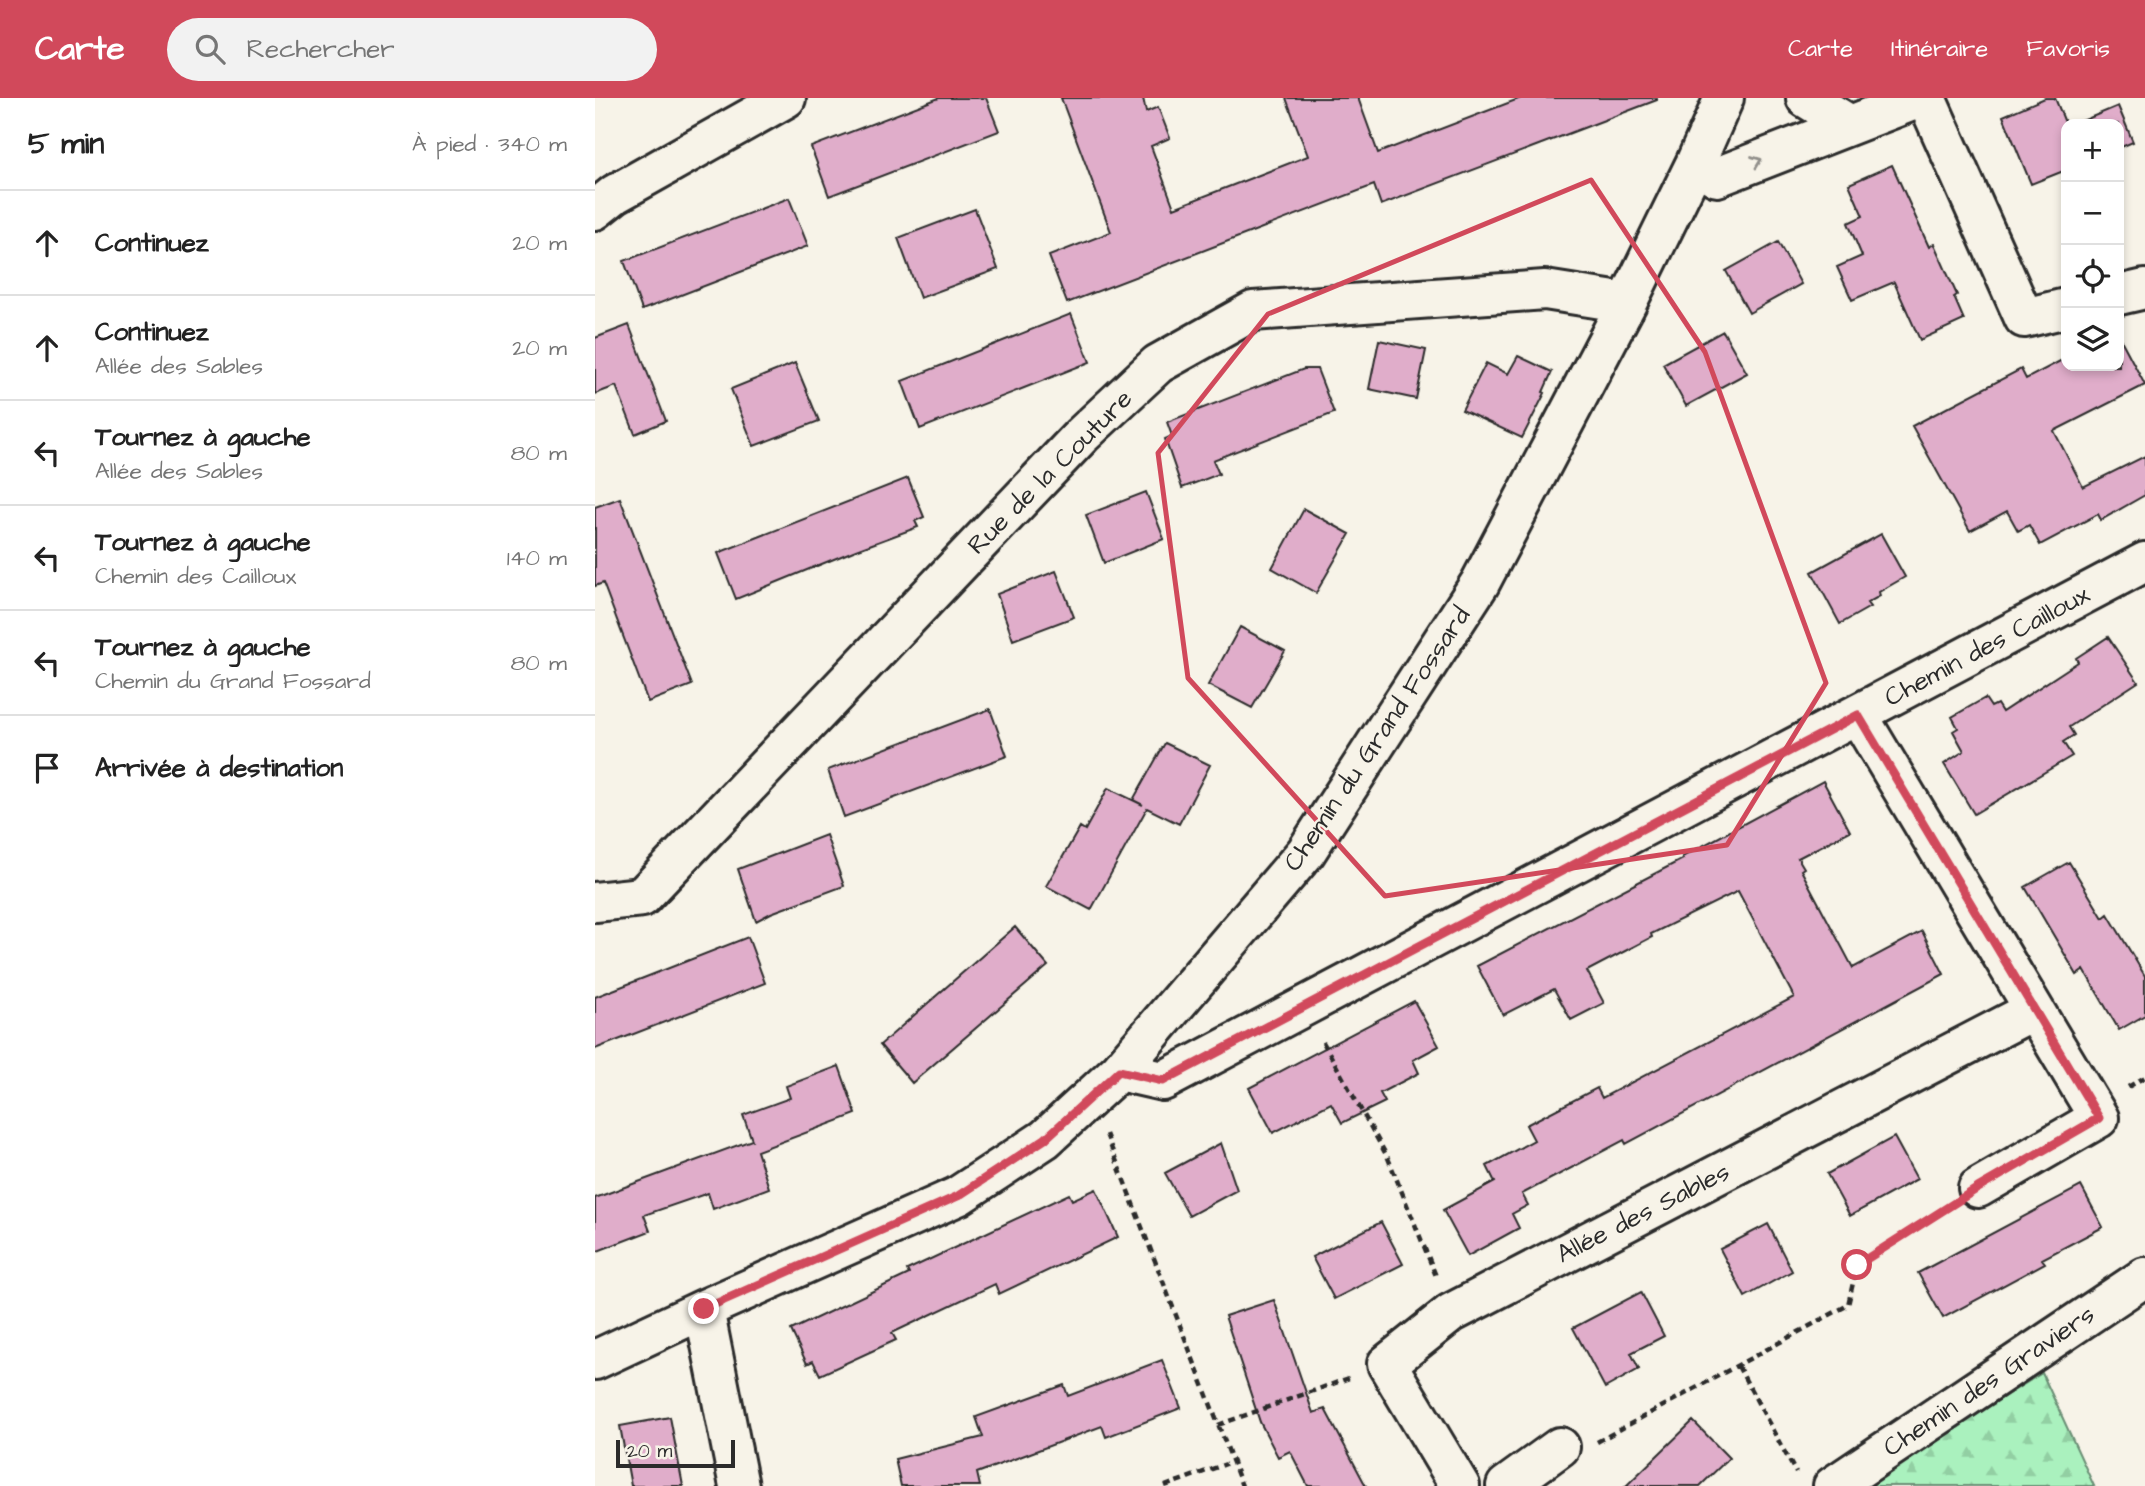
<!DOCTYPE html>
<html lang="fr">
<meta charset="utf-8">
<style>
:root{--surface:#fff;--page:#f2f2f2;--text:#222;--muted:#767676;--line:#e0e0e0;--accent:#d1495b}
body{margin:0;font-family:"Architects Daughter",sans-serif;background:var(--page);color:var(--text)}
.controls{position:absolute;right:21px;top:21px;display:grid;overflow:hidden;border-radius:14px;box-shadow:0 4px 10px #0003}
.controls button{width:63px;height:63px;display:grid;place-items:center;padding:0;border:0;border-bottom:2px solid var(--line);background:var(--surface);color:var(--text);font:35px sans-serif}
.scale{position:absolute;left:21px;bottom:18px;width:119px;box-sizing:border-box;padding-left:7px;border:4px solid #2b2b2b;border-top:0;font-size:19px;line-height:24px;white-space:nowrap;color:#2b2b2b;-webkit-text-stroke:5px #f7f3e8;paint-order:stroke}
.stop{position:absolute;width:21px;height:21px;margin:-16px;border:5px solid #d1495b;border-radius:50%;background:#fff}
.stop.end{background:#d1495b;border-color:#fff;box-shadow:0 2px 7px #0008}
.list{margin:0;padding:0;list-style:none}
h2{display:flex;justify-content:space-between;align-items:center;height:91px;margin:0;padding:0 28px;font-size:30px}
h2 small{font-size:23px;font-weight:400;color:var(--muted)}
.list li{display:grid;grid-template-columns:46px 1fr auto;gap:21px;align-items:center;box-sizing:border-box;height:105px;padding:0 28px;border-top:2px solid var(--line)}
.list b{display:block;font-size:26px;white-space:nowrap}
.list p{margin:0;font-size:23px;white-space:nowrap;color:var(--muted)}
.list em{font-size:23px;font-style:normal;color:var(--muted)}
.icon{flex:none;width:38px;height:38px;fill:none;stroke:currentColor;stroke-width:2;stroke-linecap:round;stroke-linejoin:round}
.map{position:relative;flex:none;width:1550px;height:1388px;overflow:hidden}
header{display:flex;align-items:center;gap:42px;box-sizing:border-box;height:98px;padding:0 35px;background:var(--accent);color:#fff}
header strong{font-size:33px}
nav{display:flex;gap:38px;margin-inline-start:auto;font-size:24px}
.search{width:490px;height:63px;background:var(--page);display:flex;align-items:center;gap:18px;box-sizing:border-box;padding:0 24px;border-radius:38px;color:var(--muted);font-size:26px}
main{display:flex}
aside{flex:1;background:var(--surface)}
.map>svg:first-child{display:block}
</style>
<header>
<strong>Carte</strong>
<div class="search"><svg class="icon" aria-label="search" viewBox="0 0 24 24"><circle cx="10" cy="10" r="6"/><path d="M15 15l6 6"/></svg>Rechercher</div>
<nav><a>Carte</a><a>Itinéraire</a><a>Favoris</a></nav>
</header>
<main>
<aside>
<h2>5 min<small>À pied · 340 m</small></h2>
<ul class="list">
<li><svg class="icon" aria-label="ahead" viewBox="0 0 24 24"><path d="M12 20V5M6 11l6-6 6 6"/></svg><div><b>Continuez</b></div><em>20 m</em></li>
<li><svg class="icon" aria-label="ahead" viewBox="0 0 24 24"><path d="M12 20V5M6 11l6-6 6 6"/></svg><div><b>Continuez</b><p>Allée des Sables</p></div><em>20 m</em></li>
<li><svg class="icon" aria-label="left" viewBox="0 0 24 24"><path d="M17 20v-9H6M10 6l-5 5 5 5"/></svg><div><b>Tournez à gauche</b><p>Allée des Sables</p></div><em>80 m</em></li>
<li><svg class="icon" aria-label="left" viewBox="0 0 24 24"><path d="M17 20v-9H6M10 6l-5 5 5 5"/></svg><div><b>Tournez à gauche</b><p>Chemin des Cailloux</p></div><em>140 m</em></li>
<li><svg class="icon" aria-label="left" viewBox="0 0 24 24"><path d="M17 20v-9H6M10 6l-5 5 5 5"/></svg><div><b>Tournez à gauche</b><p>Chemin du Grand Fossard</p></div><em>80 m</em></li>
<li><svg class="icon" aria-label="arrive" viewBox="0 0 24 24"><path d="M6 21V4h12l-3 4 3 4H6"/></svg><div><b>Arrivée à destination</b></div></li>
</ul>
</aside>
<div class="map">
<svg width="1550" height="1388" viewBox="0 0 1550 1388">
<defs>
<pattern id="forest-firs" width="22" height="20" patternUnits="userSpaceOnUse" patternTransform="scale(1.75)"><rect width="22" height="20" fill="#aaf1be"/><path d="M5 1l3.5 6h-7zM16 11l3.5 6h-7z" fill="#92cfa3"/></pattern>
</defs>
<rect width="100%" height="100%" fill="#f7f3e8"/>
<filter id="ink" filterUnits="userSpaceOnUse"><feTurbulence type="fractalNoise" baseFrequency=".0143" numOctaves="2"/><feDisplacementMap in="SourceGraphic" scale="14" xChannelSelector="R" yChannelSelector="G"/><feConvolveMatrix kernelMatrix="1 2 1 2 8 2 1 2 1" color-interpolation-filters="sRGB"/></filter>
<g filter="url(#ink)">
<path fill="url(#forest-firs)" stroke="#6a8e74" stroke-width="2" d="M 1447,1275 L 1499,1388 L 1265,1388 Z"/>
<path fill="#e0adca" stroke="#2b2b2b" stroke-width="2" d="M 344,0 L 391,0 L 404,33 L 234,98 L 216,49 Z
M 466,0 L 548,0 L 551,14 L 563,9 L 575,40 L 556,48 L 579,110 L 713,58 L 691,0 L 763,0 L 783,55 L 926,0 L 1062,0 L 1062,2 L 786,107 L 779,87 L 472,205 L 454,158 L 516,134 Z
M 1450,0 L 1460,0 L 1471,27 L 1471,72 L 1436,86 L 1408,18 Z
M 1523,8 L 1538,44 L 1524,50 L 1524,26 L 1480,26 Z
M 1297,67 L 1334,149 L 1339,146 L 1362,197 L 1359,199 L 1369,222 L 1325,242 L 1299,184 L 1257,202 L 1242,169 L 1267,158 L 1253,125 L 1268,118 L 1254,86 Z
M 194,100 L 213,148 L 47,212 L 29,163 Z
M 380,111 L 403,171 L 325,200 L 303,140 Z
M 1183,144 L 1206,186 L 1154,215 L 1131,173 Z
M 476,216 L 495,264 L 325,331 L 307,283 Z
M 34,227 L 71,323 L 40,336 L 21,288 L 0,296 L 0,240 Z
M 1128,233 L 1152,275 L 1091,308 L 1068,266 Z
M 1524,238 L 1550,287 L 1459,333 L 1488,389 L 1550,358 L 1550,397 L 1506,422 L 1503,416 L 1445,447 L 1434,427 L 1423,433 L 1412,413 L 1375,433 L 1317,328 L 1426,271 L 1431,281 L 1471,260 L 1471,268 L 1524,268 Z
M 784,242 L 831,252 L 821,301 L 774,291 Z
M 923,258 L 957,274 L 948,294 L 950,295 L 927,340 L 867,312 L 891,265 L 913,276 Z
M 200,265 L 224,323 L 159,348 L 136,291 Z
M 709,271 L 722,271 L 739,315 L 618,362 L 624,376 L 587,390 L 570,341 L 577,338 L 572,324 Z
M 313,380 L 329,419 L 320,423 L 323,429 L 261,452 L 141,501 L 123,455 Z
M 551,394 L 569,441 L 509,465 L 491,417 Z
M 25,400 L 97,587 L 53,604 L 8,485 L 0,488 L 0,409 Z
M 709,411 L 755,436 L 721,495 L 677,470 Z
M 1286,436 L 1310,479 L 1284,494 L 1285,498 L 1272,505 L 1275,509 L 1245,526 L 1217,474 Z
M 461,473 L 479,519 L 418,542 L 402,496 Z
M 645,529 L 690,553 L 657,610 L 613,587 Z
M 1513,539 L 1543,584 L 1474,629 L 1479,637 L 1468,644 L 1477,658 L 1379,716 L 1349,666 L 1369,653 L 1358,633 L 1363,630 L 1357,619 L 1390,600 L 1396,609 L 1402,606 L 1407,614 L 1483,564 L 1481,560 Z
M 395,611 L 412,658 L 249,719 L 233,672 Z
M 570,645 L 615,667 L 584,726 L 552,710 L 496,812 L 451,788 L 485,729 L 490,732 L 513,690 L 548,707 L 538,702 Z
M 1228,683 L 1255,733 L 1203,760 L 1209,770 L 1206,772 L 1258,870 L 1327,833 L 1349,876 L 1031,1046 L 1029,1042 L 927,1096 L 933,1107 L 917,1116 L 924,1130 L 873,1158 L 848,1112 L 900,1084 L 892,1068 L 939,1042 L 931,1027 L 1002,990 L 1007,1000 L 1199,899 L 1143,793 L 1056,836 L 1057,839 L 992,873 L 1009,905 L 976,922 L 959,891 L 908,917 L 882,868 L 1088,761 L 1087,759 Z
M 231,737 L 249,788 L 176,815 L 161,823 L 143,771 Z
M 1474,764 L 1508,820 L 1513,816 L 1550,878 L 1550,917 L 1524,932 L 1489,872 L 1482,877 L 1430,789 Z
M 420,829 L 453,868 L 317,985 L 285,947 Z
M 153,839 L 170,885 L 0,951 L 0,899 Z
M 819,903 L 844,948 L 818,962 L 824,975 L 785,995 L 790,1004 L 747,1025 L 736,1005 L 678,1035 L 654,990 Z
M 244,968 L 261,1016 L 162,1053 L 174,1090 L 118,1111 L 113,1095 L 49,1117 L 55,1133 L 0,1154 L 0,1100 L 157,1042 L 148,1017 L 195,1000 L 191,988 Z
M 1299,1039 L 1322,1081 L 1255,1118 L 1232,1076 Z
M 626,1045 L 642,1092 L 594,1118 L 570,1075 Z
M 1486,1088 L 1508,1129 L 1447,1161 L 1450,1165 L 1348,1220 L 1323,1175 Z
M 501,1091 L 523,1139 L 404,1196 L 400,1186 L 297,1235 L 301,1242 L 225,1277 L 218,1263 L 212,1266 L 196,1232 L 314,1176 L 312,1172 L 474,1096 L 477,1102 Z
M 786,1124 L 808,1166 L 739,1201 L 717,1159 Z
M 1173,1126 L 1197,1173 L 1150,1199 L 1125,1151 Z
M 1046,1194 L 1069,1238 L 1036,1255 L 1044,1271 L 1010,1290 L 978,1230 Z
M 679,1202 L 718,1315 L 730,1311 L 771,1388 L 713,1388 L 695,1353 L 683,1359 L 665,1324 L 630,1218 Z
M 567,1262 L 586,1310 L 511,1339 L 507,1328 L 382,1375 L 385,1388 L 306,1388 L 300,1361 L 388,1339 L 381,1319 L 469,1287 L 473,1298 Z
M 75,1319 L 88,1388 L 36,1388 L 25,1328 Z
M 1098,1323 L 1134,1360 L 1105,1388 L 1031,1388 Z"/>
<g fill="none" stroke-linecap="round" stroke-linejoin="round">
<g stroke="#2b2b2b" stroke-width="44">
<path id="minor" d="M 1211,0 L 1255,27
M 1331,0 L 1429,220 L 1471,210
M 1100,66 L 1122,79 L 1325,0
M 0,112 L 20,96 L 191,0
M 1524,197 L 1550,191
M 1263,617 L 1504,1020 L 1383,1090
M 0,804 L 47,799 L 487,337 L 563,266 L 658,213 L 950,192 L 1032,205
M 524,973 L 568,983 L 1550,464
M 109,1211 L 144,1388
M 0,1262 L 109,1211 L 363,1098 L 450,1041 L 524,973 L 711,754 L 885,485 L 1032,205 L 1100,66 L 1129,0
M 865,1388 L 792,1266 L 856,1215 L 1439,912
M 911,1388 L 965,1349
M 1238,1388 L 1550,1179"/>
</g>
<path stroke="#2b2b2b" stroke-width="4.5" stroke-dasharray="7 5" stroke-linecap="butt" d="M 728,944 L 793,1060 L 841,1178
M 1533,989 L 1550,979
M 511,1036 L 647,1388
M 1143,1268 L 1201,1375
M 623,1327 L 757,1279
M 1002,1344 L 1253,1207 L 1262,1167 L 1350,1111
M 570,1388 L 631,1366"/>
<use href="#minor" stroke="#f7f3e8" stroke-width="38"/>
</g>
<defs><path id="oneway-chevron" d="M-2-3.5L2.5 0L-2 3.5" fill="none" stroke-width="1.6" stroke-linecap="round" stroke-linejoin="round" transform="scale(1.75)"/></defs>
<use stroke="#918f8a" href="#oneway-chevron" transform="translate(1162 63) rotate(-21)"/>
</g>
<g fill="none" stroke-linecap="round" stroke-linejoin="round" filter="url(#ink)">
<path stroke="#d1495b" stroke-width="9" d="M 109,1211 L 363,1098 L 450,1041 L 524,973 L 568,983 L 1263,617 L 1504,1020 L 1383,1090 L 1262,1167"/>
</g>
<path fill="none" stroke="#d1495b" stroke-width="5" stroke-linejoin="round" d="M 996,82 L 1110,254 L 1231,585 L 1132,747 L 790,798 L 593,580 L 563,355 L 673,216 Z"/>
<g text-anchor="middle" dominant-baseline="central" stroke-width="5" stroke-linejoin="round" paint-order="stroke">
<g font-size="26" fill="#2b2b2b" stroke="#f7f3e8">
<text transform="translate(455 374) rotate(-45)">Rue de la Couture</text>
<text transform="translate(1392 548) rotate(-28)">Chemin des Cailloux</text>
<text transform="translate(782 641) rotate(-56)">Chemin du Grand Fossard</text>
<text transform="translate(1048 1115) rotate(-27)">Allée des Sables</text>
<text transform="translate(1394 1283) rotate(-34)">Chemin des Graviers</text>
</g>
</g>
</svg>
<div class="controls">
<button>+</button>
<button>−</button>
<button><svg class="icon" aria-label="locate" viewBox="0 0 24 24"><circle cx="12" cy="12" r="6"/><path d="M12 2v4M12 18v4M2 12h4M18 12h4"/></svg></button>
<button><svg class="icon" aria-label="layers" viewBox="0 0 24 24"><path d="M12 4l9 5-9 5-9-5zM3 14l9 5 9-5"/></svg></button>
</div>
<div class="scale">20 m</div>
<div class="stop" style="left:1262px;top:1167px"></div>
<div class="stop end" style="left:109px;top:1211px"></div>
</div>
</main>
